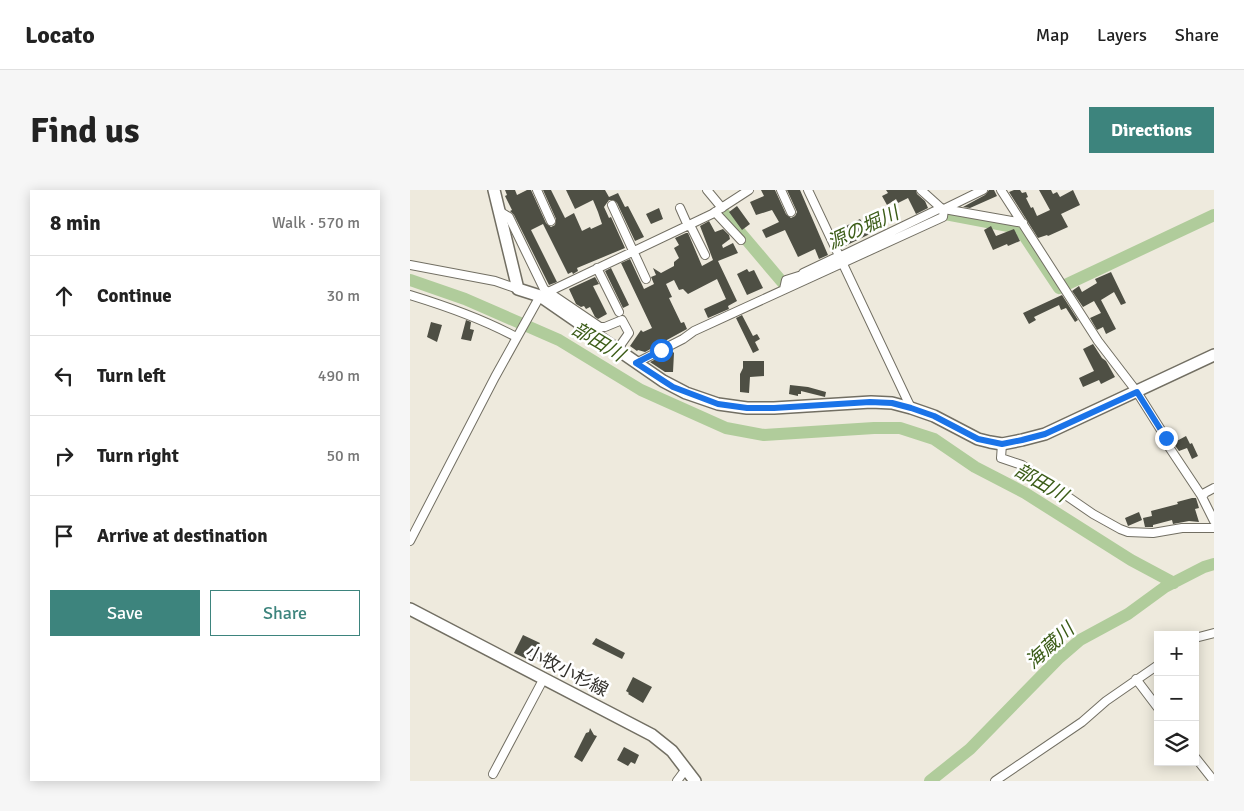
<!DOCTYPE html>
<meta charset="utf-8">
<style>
:root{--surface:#fff;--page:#f6f6f6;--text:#222;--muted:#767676;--line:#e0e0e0;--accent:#3d847d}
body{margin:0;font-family:Signika,"Noto Sans JP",sans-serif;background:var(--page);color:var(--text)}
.controls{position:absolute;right:15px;bottom:15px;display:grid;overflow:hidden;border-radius:0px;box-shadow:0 2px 12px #0003}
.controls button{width:45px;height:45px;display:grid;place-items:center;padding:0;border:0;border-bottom:1px solid var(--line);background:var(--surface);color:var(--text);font:25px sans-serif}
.stop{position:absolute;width:15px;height:15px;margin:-11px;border:4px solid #1a73e8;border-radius:50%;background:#fff}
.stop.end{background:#1a73e8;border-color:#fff;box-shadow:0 1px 5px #0008}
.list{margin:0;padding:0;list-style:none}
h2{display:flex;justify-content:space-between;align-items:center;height:65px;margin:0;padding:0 20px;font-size:21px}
h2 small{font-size:16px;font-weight:400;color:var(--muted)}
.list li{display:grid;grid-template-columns:32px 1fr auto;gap:15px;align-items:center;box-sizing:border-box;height:80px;padding:0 20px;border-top:1px solid var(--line)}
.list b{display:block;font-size:19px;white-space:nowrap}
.list em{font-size:16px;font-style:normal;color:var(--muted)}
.actions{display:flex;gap:10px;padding:15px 20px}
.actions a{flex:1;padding:11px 0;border:1px solid var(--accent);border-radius:0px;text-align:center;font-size:18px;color:var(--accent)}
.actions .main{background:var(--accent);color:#fff}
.icon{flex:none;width:28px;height:28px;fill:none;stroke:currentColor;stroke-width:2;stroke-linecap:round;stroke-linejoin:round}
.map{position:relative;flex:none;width:804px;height:591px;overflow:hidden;border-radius:0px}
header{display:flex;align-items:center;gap:30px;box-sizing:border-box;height:70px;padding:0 25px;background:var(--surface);border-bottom:1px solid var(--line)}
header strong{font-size:24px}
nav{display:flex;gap:28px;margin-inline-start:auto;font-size:18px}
.intro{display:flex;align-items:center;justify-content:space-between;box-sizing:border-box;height:120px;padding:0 30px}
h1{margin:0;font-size:35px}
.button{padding:12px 22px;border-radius:0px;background:var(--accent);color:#fff;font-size:18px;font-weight:700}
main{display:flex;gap:30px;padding:0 30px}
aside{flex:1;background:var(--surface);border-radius:0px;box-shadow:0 2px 12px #0003}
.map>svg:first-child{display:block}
</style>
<header>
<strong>Locato</strong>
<nav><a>Map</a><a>Layers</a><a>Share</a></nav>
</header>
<div class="intro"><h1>Find us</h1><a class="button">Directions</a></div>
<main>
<aside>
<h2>8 min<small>Walk · 570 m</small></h2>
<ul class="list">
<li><svg class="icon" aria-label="ahead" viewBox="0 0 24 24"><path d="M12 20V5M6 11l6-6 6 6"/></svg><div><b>Continue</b></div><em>30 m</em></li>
<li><svg class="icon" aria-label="left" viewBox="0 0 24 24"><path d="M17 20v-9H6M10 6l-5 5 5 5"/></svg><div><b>Turn left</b></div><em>490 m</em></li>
<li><svg class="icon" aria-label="right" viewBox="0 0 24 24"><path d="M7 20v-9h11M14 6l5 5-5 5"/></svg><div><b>Turn right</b></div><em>50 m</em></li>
<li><svg class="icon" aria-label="arrive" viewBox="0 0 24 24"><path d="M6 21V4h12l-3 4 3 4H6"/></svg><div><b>Arrive at destination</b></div></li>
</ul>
<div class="actions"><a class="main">Save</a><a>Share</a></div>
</aside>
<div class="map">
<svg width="804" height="591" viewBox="0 0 804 591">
<rect width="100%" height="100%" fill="#eeeadd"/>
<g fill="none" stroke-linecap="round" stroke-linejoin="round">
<path stroke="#b0cc9b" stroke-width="12" d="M 313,22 L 373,93 L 378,94 L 387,90
M 523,26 L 530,23 L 609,38 L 649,98 L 804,25
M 0,90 L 55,109 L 149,150 L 231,200 L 316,238 L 354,245 L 464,238 L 490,238 L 524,249 L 565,277 L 615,303 L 721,370 L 764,393
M 520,591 L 560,559 L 648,469 L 670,450 L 718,424 L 755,397 L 794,377 L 804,374"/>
</g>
<path fill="#4e4f44" d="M 95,0 L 105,0 L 107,5 L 117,0 L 121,0 L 136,33 L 141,37 L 145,35 L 146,29 L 133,0 L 141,0 L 155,28 L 164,23 L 172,41 L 180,37 L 181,39 L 192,34 L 188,22 L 183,10 L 165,19 L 156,0 L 195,0 L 199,7 L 208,3 L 215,17 L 218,16 L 234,47 L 225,51 L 207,13 L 203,10 L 199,10 L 194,17 L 199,28 L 201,27 L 215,58 L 167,78 L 168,81 L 163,84 L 162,82 L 158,84 L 133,34 L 121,40 L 147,92 L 139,95 L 104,25 L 100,21 L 102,20 L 95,6 L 97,5 Z
M 351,0 L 365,0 L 376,24 L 381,28 L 385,26 L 387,22 L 377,0 L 390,0 L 418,65 L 409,69 L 405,59 L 388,67 L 375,40 L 356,48 L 352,40 L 369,32 L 362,20 L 346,25 L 340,12 L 354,6 Z
M 476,0 L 506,0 L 507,4 L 515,11 L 518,18 L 506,24 L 498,8 L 488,13 L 486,9 L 477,15 L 472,6 L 478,3 Z
M 579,0 L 584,0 L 587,6 L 560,18 L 553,17 L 575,5 Z
M 604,0 L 610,0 L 612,3 L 616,2 L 618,7 L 616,8 L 621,18 L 623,17 L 627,26 L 640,20 L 629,0 L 641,0 L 643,4 L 647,2 L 650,7 L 663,0 L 670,15 L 651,24 L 658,37 L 638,46 L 637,45 L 628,48 L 599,2 Z
M 327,16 L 340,34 L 332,40 L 319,22 Z
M 249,18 L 253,29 L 241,34 L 236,24 Z
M 450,29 L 452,32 L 458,29 L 464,42 L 433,57 L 426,41 Z
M 299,31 L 305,42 L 313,39 L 319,45 L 320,49 L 312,55 L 313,58 L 323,53 L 328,63 L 308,71 L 327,111 L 318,116 L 319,119 L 298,128 L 294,119 L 316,109 L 307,89 L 278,104 L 273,99 L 269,100 L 264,90 L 256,94 L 262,107 L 259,108 L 271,133 L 274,132 L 277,139 L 235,162 L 228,160 L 227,161 L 220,156 L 231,140 L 233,142 L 242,138 L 211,73 L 220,69 L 234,99 L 244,94 L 241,87 L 246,85 L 243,78 L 251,83 L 264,76 L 264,72 L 269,68 L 264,58 L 269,55 L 265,48 L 276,43 L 278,43 L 292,76 L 303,70 L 290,36 Z
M 581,36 L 586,46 L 604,39 L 610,51 L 598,56 L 597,54 L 583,60 L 574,40 Z
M 201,78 L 219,115 L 213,118 L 195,81 Z
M 337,79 L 339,82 L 344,80 L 353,98 L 337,105 L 327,84 Z
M 701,82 L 716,113 L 711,115 L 704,102 L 691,110 L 706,139 L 696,144 L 693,137 L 687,140 L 680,128 L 691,123 L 684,111 L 673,117 L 662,101 L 669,96 L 672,102 L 687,93 L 685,89 Z
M 185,87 L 189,94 L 183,96 L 197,124 L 188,129 L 185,127 L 180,117 L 176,119 L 174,116 L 171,117 L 166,114 L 159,99 Z
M 652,105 L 668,130 L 665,132 L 656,118 L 651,120 L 649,115 L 624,127 L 626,130 L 619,134 L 613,123 Z
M 332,125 L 343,146 L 347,144 L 350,149 L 345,152 L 349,160 L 343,163 L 326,128 Z
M 56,130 L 61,132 L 60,139 L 64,140 L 61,151 L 51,149 Z
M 21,132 L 32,135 L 27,152 L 17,147 Z
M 683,154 L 692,168 L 696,171 L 705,187 L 691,194 L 689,190 L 673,197 L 669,188 L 684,181 L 673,159 Z
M 262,161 L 264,163 L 263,182 L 255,182 L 240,172 Z
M 333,171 L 354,171 L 354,186 L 340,187 L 339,203 L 330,202 L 330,184 L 333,178 Z
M 380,195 L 398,197 L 416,202 L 415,207 L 391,201 L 391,204 L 388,204 L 388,206 L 379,204 Z
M 776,246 L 780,254 L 782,253 L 788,266 L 782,269 L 777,258 L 769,261 L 763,253 Z
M 782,308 L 786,308 L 789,318 L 785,319 L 789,332 L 779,331 L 763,334 L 762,330 L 743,335 L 743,337 L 735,337 L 733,328 L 742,326 L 741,321 L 768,314 L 767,312 Z
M 729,322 L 732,330 L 718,336 L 715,328 Z
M 113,445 L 130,453 L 126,460 L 135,465 L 132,471 L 123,466 L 121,471 L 104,463 Z
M 186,448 L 215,463 L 212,469 L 182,454 Z
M 223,487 L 242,497 L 233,513 L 218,504 L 219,503 L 216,501 Z
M 180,538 L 184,545 L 187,546 L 172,572 L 164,567 L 176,543 L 179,542 Z
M 214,557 L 229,565 L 225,574 L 221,572 L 218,576 L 207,570 Z"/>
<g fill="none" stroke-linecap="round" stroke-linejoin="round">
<g stroke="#726f63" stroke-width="10">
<path id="street" d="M 127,0 L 141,31
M 297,0 L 312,18
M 371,0 L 381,22
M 398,0 L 501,218
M 511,0 L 531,18 L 534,19 L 613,33
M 591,0 L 688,151 L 727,202 L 756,248 L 755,251 L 791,305 L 804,298
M 202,15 L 236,89
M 270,18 L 278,36
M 534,19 L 573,0
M 89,21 L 99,27 L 134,99 L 190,137 L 195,137 L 212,130 L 219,143 L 207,160
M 305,22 L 331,50
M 280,35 L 295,65
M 429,67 L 531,18
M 0,75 L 85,91 L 108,99
M 187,78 L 209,122
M 374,99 L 376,90 L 392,85 L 393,83 L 429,66
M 138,102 L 302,24 L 339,0
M 0,105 C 36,116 73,129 106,147
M 226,173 L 273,149 L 284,141 L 533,27 L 534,19
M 592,254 L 591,268 L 612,275 L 683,324 L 710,339 L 718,342 L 743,343 L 772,338 L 804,338
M 794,304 L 791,305 L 804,331
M 0,351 L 85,187 L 130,106
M 785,448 L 804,443
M 726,489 L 748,518
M 785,567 L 804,591
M 83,584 L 134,488
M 267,591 L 276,579
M 585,591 L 672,532 L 696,511 L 748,475"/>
</g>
<g stroke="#726f63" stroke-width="14">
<path id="secondary" d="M 84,0 L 108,99 L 130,106 L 253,191 L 276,203 L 308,214 L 337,218 L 364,218 L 461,212 L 482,213 L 501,218 L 524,226 L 568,249 L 580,252 L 592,254 L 612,250 L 635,244 L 804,165
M 0,419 L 242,545 L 262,561 L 285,591"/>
</g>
<use href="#street" stroke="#fff" stroke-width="8"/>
<use href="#secondary" stroke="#fff" stroke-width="11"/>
</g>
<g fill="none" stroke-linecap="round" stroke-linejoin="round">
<path stroke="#1a73e8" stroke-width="6" d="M 251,160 L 226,173 L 263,197 L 308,214 L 337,218 L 364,218 L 460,212 L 482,213 L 501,218 L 524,226 L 568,249 L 592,254 L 612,250 L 635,244 L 727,202 L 756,248"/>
</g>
<g text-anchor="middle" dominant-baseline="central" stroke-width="5" stroke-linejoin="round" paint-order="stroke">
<g font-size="18" fill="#312f2a" stroke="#fff">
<text transform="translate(157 481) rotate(27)">小牧小杉線</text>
</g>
<g font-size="19" font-style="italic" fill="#3b5c17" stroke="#fff">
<text transform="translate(453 38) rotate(-25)">源の堀川</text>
<text transform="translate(188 152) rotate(31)">部田川</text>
<text transform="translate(631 293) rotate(30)">部田川</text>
<text transform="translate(640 456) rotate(-42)">海蔵川</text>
</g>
</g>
</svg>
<div class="controls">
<button>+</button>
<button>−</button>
<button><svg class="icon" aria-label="layers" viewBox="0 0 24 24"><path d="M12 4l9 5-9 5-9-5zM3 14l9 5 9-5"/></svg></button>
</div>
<div class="stop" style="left:251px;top:160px"></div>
<div class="stop end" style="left:756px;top:248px"></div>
</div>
</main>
